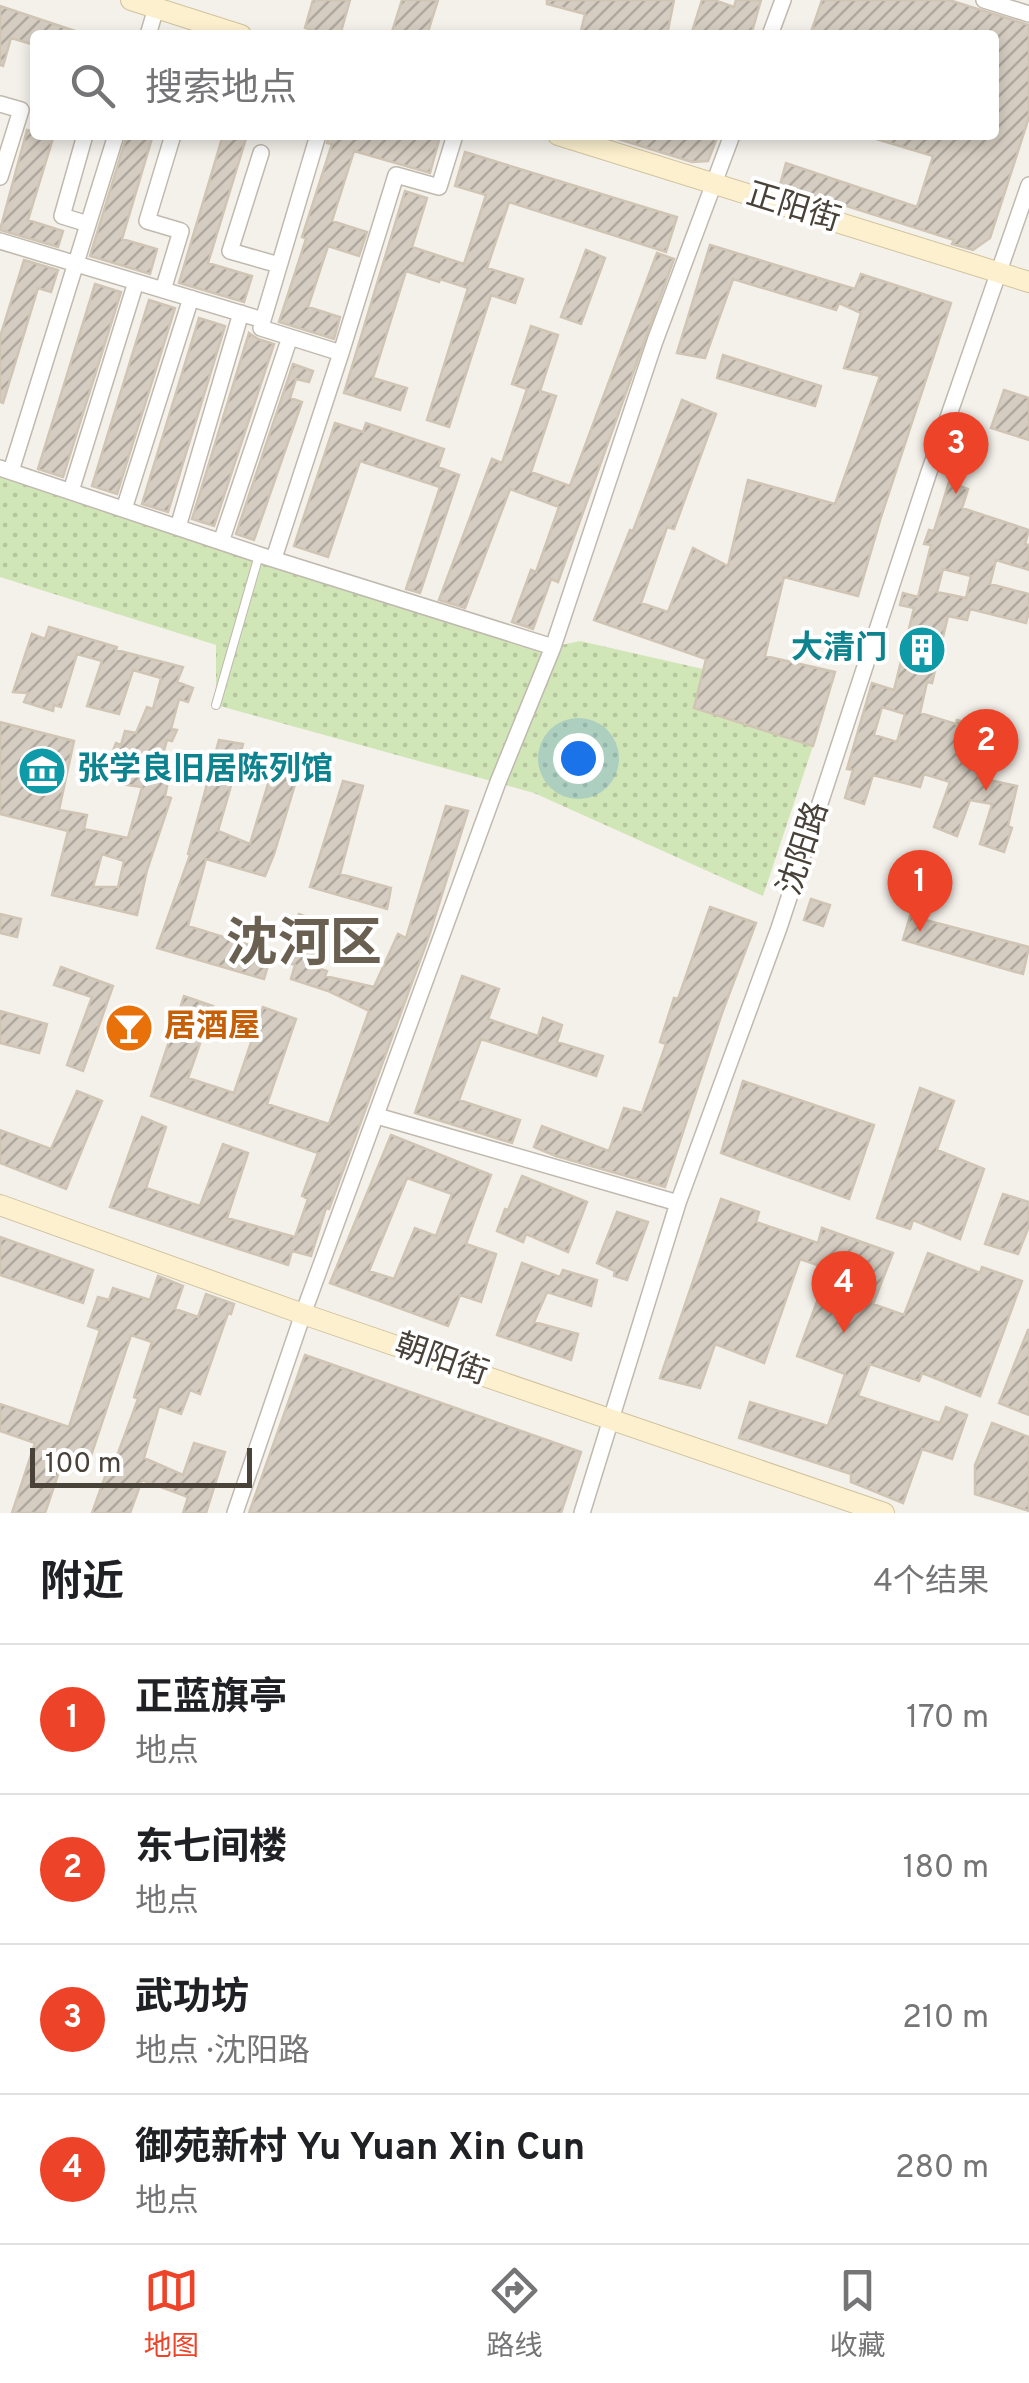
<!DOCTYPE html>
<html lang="zh">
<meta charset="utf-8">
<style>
:root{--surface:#fff;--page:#f6f6f6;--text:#202124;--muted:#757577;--line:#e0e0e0;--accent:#ed4429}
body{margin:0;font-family:Overpass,"Noto Sans SC",sans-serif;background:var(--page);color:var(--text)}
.scale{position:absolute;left:30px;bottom:25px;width:222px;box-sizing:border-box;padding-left:10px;border:5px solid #484239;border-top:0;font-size:28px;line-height:35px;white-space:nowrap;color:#484239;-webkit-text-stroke:8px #fff;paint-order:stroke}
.you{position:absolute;left:578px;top:758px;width:35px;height:35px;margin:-25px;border:8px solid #fff;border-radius:50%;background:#1a73e8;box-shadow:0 0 0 15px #1a73e833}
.badge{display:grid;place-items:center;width:65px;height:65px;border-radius:50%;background:var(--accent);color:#fff;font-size:32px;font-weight:700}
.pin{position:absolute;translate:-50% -82px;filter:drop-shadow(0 2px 5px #0008)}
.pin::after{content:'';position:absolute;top:52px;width:35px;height:30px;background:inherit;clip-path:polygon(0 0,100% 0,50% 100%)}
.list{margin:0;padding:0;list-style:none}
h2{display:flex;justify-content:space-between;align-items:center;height:130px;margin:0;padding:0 40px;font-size:42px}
h2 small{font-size:32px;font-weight:400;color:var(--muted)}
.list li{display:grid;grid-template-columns:65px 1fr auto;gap:30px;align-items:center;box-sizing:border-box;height:150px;padding:0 40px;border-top:2px solid var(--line)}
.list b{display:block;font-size:38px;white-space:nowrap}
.list p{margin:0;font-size:32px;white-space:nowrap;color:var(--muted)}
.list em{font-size:32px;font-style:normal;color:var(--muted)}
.icon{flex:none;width:55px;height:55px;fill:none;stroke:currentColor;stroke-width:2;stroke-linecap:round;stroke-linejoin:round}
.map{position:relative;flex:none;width:1029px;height:1513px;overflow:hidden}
.search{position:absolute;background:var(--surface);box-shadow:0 5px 15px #0003;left:30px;right:30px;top:30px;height:110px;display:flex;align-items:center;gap:25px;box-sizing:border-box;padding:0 35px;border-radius:10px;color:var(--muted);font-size:38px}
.sheet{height:730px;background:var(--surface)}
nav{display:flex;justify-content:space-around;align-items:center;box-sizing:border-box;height:140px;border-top:2px solid var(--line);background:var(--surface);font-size:28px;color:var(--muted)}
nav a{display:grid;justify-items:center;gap:5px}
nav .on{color:var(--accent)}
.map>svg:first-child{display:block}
</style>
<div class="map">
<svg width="1029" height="1513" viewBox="0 0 1029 1513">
<defs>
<pattern id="grass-dots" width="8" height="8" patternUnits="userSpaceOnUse" patternTransform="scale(2.5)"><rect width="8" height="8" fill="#d1e6b7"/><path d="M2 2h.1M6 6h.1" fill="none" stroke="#b5c69e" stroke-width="1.8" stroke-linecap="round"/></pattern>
<pattern id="building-hatch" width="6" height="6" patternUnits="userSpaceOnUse" patternTransform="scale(2.5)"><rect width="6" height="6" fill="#d5cdc1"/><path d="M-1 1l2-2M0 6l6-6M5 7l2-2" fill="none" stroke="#afa89e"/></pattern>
</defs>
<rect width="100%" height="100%" fill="#f4f1eb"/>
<path fill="url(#grass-dots)" d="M 0,468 L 552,647 L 580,641 L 703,669 L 695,708 L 813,746 L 763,896 L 534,793 L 216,705 L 216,645 L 0,577 Z"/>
<path fill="url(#building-hatch)" stroke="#d0c5b4" stroke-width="2.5" fill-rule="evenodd" d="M 313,0 L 350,0 L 340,35 L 330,35 L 305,28 Z
M 402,0 L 438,0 L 427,35 L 391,35 Z
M 547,0 L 674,0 L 667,35 L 580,35 L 585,14 L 547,4 Z
M 702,0 L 714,0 L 734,7 L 736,0 L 761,0 L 751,35 L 691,35 Z
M 822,0 L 949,0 L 1029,25 L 1029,117 L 990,238 L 973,250 L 952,244 L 954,240 L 780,185 L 786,163 L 917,207 L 933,156 L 873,138 L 873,135 L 994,135 L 994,113 L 998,101 L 994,100 L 994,35 L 810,35 Z
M 0,6 L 78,32 L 78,35 L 35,35 L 35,45 L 11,38 L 3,66 L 0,65 Z
M 27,130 L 35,132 L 35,135 L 54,135 L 28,220 L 63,231 L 58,247 L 0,230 Z
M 127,135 L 153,135 L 122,239 L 157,249 L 150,274 L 90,256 Z
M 223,135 L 247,135 L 208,263 L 252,276 L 244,302 L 179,283 Z
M 329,135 L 422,135 L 439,140 L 430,173 L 354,151 L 332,221 L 367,232 L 359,256 L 328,246 L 308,307 L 340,317 L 334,339 L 279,322 L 306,239 L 302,237 L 332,144 L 327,143 Z
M 615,135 L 718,135 L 708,161 L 692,162 L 615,138 Z
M 465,152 L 677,217 L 666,252 L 509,202 L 487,268 L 523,279 L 515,303 L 491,295 L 449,427 L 427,420 L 468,288 L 440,279 L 439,282 L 406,271 L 373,378 L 407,388 L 400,410 L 344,393 L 405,191 L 427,198 L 412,247 L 464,264 L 486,195 L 455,186 Z
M 710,245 L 855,289 L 861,274 L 951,303 L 881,517 L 858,596 L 784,577 L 765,656 L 835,672 L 813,746 L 694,708 L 706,659 L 594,620 L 630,530 L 633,531 L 682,400 L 716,414 L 674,529 L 667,527 L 641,603 L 668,612 L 693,548 L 728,566 L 748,480 L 835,504 L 880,376 L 844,368 L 861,313 L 839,303 L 836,310 L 733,279 L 705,358 L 677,353 Z
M 586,250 L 605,258 L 581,324 L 561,317 Z
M 657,253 L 674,259 L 558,582 L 551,579 L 533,629 L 512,622 L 531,570 L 536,572 L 559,507 L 510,489 L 465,608 L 439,600 L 492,459 L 502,463 L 527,389 L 512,384 L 531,326 L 558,335 L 540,391 L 556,396 L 531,472 L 570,486 Z
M 24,260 L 58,270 L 51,292 L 38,288 L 3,403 L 0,402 L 0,337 Z
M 95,284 L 121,292 L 63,477 L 38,469 Z
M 149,300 L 175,308 L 117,494 L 92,486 Z
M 199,318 L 225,326 L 168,512 L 142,504 Z
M 249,333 L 258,339 L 274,344 L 214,526 L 192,519 Z
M 723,355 L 821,386 L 815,406 L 717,378 Z
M 293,364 L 313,371 L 309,382 L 296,379 L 290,398 L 302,402 L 254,540 L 236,534 Z
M 1004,390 L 1029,398 L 1029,440 L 991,428 Z
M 335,423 L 363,432 L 366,423 L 444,449 L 438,467 L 459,475 L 420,593 L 406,589 L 440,487 L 360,461 L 328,557 L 294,546 Z
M 949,482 L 968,489 L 962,508 L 1029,530 L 1025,544 L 1029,545 L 1029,570 L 996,560 L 990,584 L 1029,594 L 1029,611 L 1026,623 L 970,609 L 967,620 L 948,616 L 932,683 L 927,682 L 920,713 L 956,724 L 957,720 L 998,731 L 985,779 L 1017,786 L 1008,826 L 1012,828 L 1004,852 L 980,844 L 992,804 L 970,800 L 957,836 L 934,827 L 950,782 L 924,774 L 920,787 L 873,775 L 864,804 L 845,798 L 853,770 L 847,769 L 872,683 L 894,690 L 914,608 L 900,605 L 903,593 L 918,597 L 931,545 L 924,544 L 929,530 L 934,531 ZM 943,569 L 971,576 L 966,598 L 937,592 ZM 882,707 L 905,714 L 897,742 L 874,735 Z
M 49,627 L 117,647 L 116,650 L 183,667 L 177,682 L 193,688 L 188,702 L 179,699 L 171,729 L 177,730 L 172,741 L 167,740 L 156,779 L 168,782 L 165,796 L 171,798 L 147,870 L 137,915 L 52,895 L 68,831 L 0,814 L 0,722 L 74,741 L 59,810 L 87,815 L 84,829 L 128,838 L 142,787 L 120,784 L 123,772 L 112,767 L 114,761 L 110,758 L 116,743 L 121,745 L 125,731 L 136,733 L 147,707 L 153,709 L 161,678 L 133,670 L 119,714 L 87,706 L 102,661 L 77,654 L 61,707 L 54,705 L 53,711 L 24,702 L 28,693 L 13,692 L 32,634 L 45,639 ZM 102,854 L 124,861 L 118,887 L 93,887 Z
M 219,740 L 243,744 L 218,831 L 250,844 L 277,754 L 302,761 L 274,854 L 265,876 L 206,859 L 188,926 L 272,952 L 264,979 L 157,948 L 190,855 L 188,854 Z
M 343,781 L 363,786 L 340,874 L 391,888 L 387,909 L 310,887 Z
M 446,806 L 468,811 L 429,936 L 329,1209 L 326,1208 L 311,1256 L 292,1251 L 288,1265 L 110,1207 L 142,1117 L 166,1127 L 146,1188 L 200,1206 L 223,1144 L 248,1153 L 227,1218 L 295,1237 L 308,1199 L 302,1196 L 318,1153 L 151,1096 L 184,996 L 213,1006 L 188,1078 L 234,1093 L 263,1007 L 296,1019 L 267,1104 L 329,1124 L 369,1011 L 328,991 L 291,979 L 295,965 L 284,961 L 299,914 L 325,923 L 311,966 L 327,971 L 325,976 L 374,987 L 398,934 L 406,938 Z
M 811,899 L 830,905 L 823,926 L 804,920 Z
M 710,907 L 756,923 L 722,1013 L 665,1187 L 556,1156 L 534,1147 L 542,1126 L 609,1151 L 624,1108 L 642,1113 L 666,1044 L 660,1042 L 674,998 L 678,999 Z
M 0,914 L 21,919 L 17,937 L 0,933 Z
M 910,916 L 1029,947 L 1023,974 L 903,940 Z
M 61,967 L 113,986 L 83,1071 L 67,1065 L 92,997 L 54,985 Z
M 462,976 L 499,989 L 488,1019 L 538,1036 L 543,1018 L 562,1025 L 557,1042 L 603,1056 L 596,1076 L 481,1039 L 459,1100 L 520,1120 L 512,1143 L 415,1113 Z
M 0,1011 L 47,1024 L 39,1053 L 0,1043 Z
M 743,1081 L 874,1125 L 849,1199 L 721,1153 Z
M 920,1088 L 954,1101 L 937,1150 L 984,1169 L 960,1239 L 913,1220 L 910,1229 L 877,1218 Z
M 77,1091 L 102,1101 L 66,1189 L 0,1163 L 0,1130 L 51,1149 Z
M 391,1135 L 491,1175 L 466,1244 L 496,1254 L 481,1302 L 460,1295 L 448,1326 L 330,1283 ZM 407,1178 L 452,1194 L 436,1236 L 415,1228 L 394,1279 L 369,1271 Z
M 522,1176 L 587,1202 L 568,1252 L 526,1234 L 523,1242 L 497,1231 L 505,1209 L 508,1210 Z
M 1003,1194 L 1029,1202 L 1029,1226 L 1018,1254 L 985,1244 Z
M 721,1199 L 759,1212 L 756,1222 L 818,1243 L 822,1228 L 893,1253 L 873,1304 L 904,1315 L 928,1253 L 980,1273 L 982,1267 L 1022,1281 L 980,1396 L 922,1373 L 919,1381 L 870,1364 L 858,1396 L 940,1423 L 946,1407 L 967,1415 L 952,1459 L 922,1449 L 903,1503 L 851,1482 L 851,1474 L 739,1438 L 750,1402 L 828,1426 L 845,1374 L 797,1356 L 829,1269 L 800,1259 L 764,1363 L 715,1344 L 700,1388 L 660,1378 Z
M 617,1212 L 648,1222 L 627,1280 L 614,1276 L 615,1271 L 597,1263 Z
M 0,1237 L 93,1270 L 83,1303 L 0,1275 Z
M 522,1263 L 560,1277 L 563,1270 L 597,1280 L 591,1306 L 547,1292 L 534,1322 L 578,1334 L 571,1360 L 497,1335 Z
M 158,1276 L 183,1286 L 175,1309 L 198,1317 L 206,1294 L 234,1304 L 231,1314 L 228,1313 L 200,1394 L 190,1390 L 181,1414 L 159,1406 L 144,1458 L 183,1475 L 194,1443 L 225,1452 L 206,1513 L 183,1513 L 188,1497 L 142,1480 L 130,1513 L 92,1513 L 106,1474 L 110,1475 L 138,1399 L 134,1397 L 152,1342 L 131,1335 L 89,1462 L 65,1454 L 45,1513 L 12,1513 L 35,1443 L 0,1431 L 0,1404 L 69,1427 L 100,1330 L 88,1326 L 98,1297 L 109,1300 L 113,1288 L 150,1300 Z
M 1028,1330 L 1029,1330 L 1029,1415 L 999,1403 Z
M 305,1355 L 581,1452 L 561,1513 L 249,1513 Z
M 992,1423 L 1029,1437 L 1029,1511 L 975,1494 L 975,1465 Z"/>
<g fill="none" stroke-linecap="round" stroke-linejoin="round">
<g stroke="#c0b9ae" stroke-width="10">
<path id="lane" d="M 216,705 L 259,555"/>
</g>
<g stroke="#c0b9ae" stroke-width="18">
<path id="street" d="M 984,0 L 1029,14
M 148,35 L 156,8
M 770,35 L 783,0
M 0,104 L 21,110 L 0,177
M 85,135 L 62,216 L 88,224
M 261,153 L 230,251 L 279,265
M 0,241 L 263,320 L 318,135
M 163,290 L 181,231 L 147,221 L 173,135
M 263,320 L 261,328 L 341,353 L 274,558
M 341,353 L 396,175 L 439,187 L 455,135
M 0,468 L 260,555 L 553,647
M 11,471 L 116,135
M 71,491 L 136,282
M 124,509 L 191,298
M 178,527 L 241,313
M 221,542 L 290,337
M 377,1116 L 678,1203
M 235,1513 L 303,1314 L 498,782 L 553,647 L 655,341 L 732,135
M 582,1513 L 678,1203 L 779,928 L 928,475 L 1029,185"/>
</g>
<g stroke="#d1c39d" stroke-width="22">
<path id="secondary" d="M 131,0 L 241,35
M 558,135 L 1029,282
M 0,1205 L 303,1314 L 884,1513"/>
</g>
<use href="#lane" stroke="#fff" stroke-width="8"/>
<use href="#street" stroke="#fff" stroke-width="15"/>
<use href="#secondary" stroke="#fcf0ce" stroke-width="20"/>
</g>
<defs>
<g id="building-disc" transform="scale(2.5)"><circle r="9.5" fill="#0f9aa8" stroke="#fff"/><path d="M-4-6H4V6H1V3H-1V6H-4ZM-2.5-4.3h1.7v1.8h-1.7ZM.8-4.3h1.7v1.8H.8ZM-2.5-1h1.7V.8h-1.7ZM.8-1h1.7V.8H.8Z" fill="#fff"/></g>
<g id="museum-disc" transform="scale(2.5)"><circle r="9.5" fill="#0f9aa8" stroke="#fff"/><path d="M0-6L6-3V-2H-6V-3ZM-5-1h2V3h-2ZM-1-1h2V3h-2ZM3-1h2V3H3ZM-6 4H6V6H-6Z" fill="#fff"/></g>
<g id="bar-disc" transform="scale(2.5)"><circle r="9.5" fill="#e8710a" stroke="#fff"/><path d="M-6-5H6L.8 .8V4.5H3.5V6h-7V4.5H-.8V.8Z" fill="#fff"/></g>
</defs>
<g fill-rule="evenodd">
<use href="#building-disc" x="922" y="650"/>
<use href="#museum-disc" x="42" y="771"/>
<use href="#bar-disc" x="129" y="1028"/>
</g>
<g text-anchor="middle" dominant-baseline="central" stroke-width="8" stroke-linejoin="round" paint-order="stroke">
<g font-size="32" fill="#484239" stroke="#fff">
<text transform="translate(793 209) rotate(17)">正阳街</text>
<text transform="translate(805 849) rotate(-72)">沈阳路</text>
<text transform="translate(441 1361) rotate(19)">朝阳街</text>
</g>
<g font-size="32" font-weight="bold" fill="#0d838f" stroke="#fff" text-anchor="end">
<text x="887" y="650">大清门</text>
<text x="77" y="771" text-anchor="start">张学良旧居陈列馆</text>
</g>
<g font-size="32" font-weight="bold" fill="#c56008" stroke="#fff" text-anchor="start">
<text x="164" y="1028">居酒屋</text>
</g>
<g font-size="52" font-weight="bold" fill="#6a6051" stroke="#fff">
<text x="304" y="947">沈河区</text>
</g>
</g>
</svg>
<div class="scale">100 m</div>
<div class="you"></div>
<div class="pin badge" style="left:920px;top:932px">1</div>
<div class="pin badge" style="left:986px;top:791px">2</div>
<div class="pin badge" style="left:956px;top:494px">3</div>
<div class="pin badge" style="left:844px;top:1333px">4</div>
<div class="search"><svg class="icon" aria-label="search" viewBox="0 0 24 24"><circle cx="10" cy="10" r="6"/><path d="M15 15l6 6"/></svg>搜索地点</div>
</div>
<section class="sheet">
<h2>附近<small>4个结果</small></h2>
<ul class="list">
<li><span class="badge">1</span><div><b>正蓝旗亭</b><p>地点</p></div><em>170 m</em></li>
<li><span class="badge">2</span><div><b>东七间楼</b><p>地点</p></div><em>180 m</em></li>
<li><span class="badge">3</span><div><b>武功坊</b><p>地点 · 沈阳路</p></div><em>210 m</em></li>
<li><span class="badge">4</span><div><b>御苑新村 Yu Yuan Xin Cun</b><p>地点</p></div><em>280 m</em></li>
</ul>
</section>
<nav>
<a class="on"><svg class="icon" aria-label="map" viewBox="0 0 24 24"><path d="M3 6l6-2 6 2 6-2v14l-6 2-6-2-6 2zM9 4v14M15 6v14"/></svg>地图</a>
<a><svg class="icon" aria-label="directions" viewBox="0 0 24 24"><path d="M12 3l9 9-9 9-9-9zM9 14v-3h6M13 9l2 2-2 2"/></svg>路线</a>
<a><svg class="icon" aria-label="saved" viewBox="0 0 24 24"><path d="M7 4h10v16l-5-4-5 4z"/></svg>收藏</a>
</nav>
